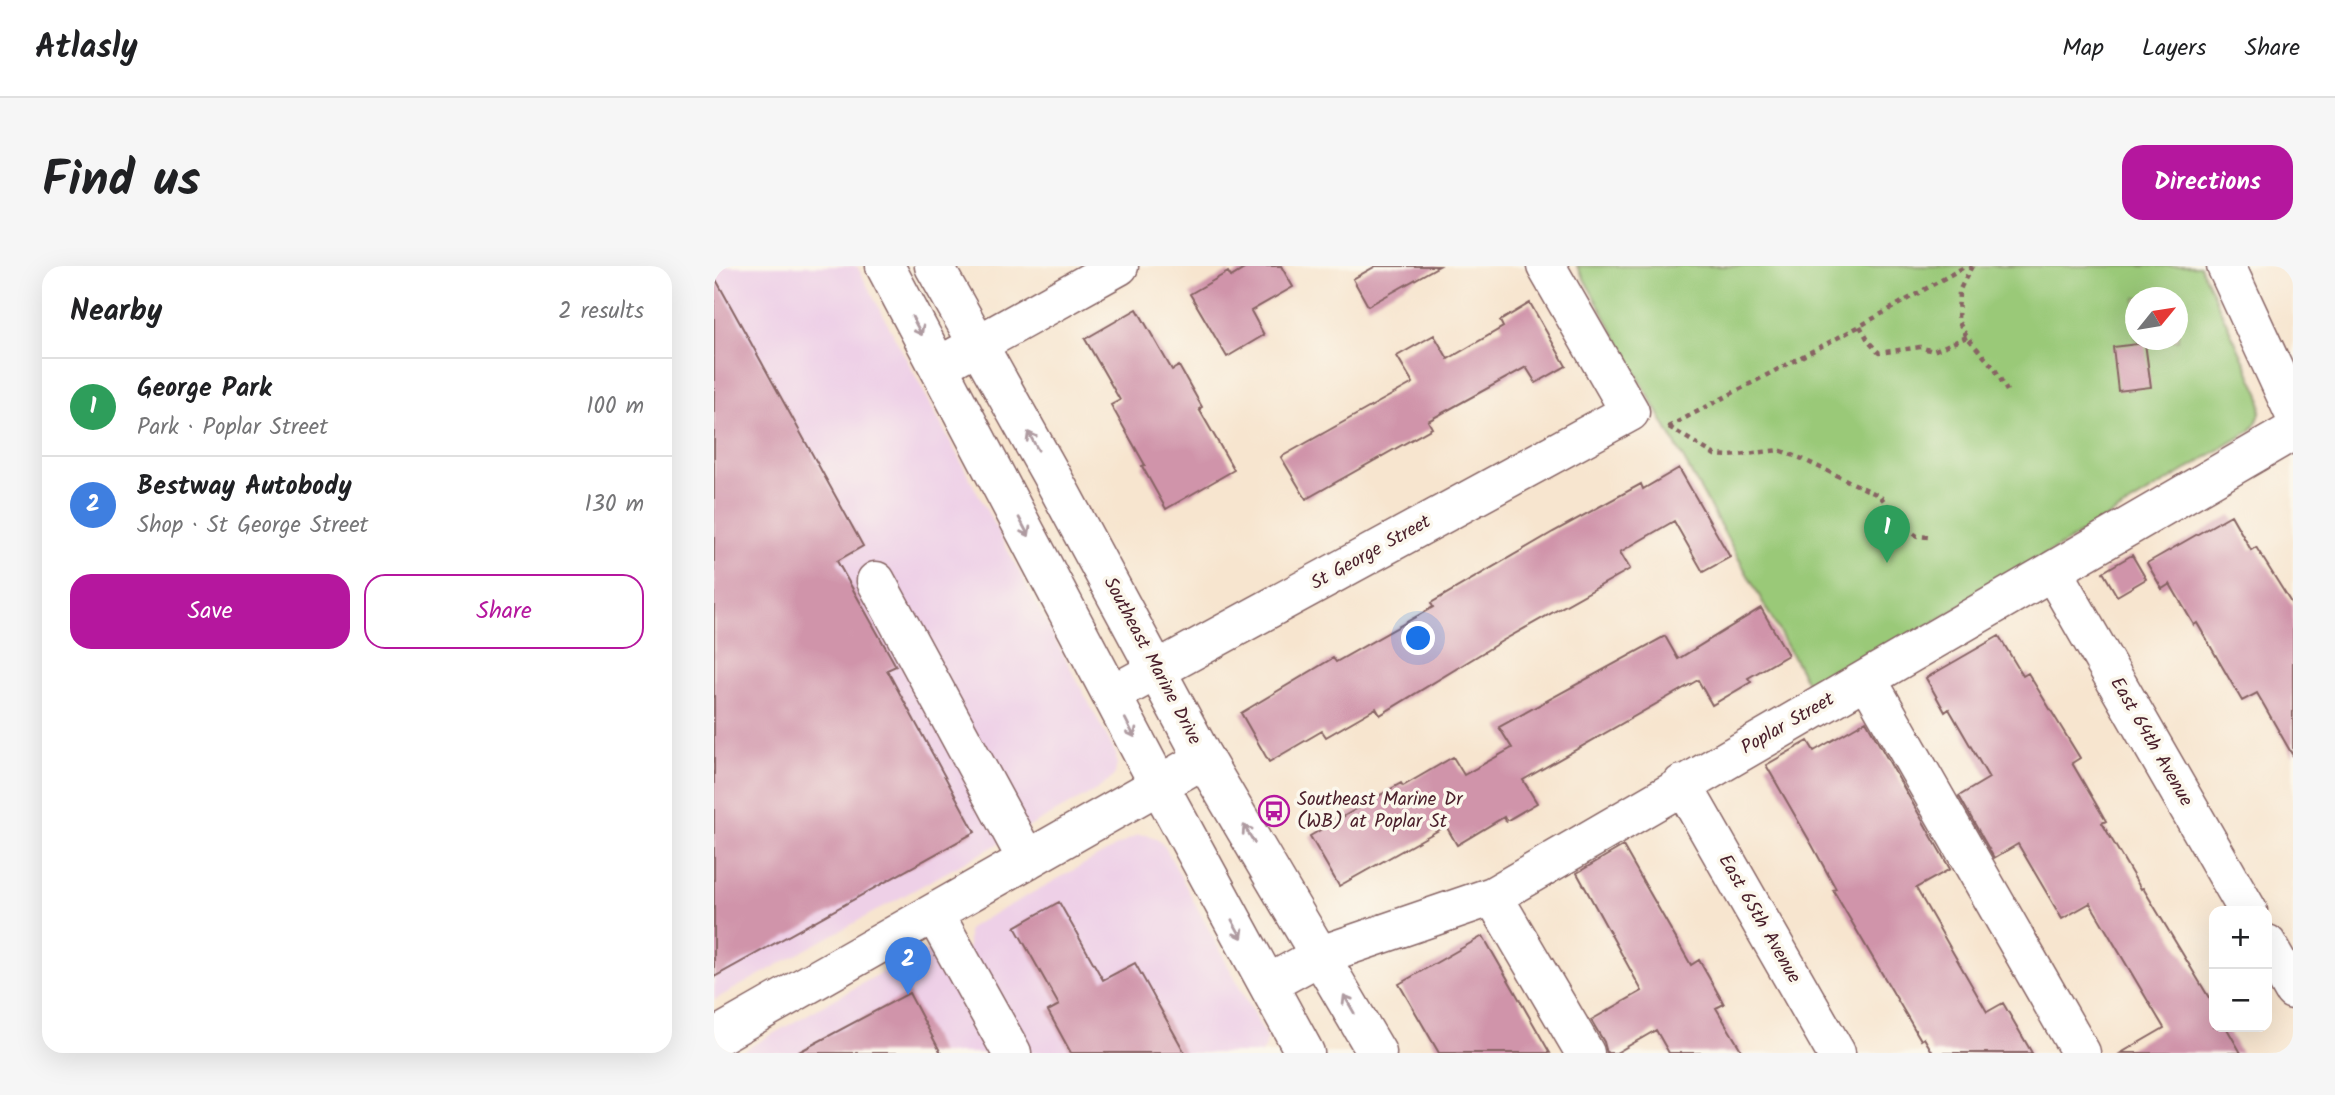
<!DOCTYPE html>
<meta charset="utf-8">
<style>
:root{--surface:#fff;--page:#f6f6f6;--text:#202124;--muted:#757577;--line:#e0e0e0;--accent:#b5179e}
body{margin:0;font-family:Kalam,sans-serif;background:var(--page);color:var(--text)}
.controls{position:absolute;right:21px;bottom:21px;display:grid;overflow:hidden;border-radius:14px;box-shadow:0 7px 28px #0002}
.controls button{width:63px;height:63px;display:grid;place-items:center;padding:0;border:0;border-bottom:2px solid var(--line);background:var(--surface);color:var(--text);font:35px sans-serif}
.compass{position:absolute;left:1411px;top:21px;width:63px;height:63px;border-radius:50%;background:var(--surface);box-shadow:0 7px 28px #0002;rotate:60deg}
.you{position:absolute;left:705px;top:373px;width:24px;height:24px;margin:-18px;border:5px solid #fff;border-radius:50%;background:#1a73e8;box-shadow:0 0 0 10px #1a73e833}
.badge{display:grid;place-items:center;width:46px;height:46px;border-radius:50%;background:var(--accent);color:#fff;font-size:23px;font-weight:700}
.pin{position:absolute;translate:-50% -58px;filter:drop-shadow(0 2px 4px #0008)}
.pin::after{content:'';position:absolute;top:37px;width:24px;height:21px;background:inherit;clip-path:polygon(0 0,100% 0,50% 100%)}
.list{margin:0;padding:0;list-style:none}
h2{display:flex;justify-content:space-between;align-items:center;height:91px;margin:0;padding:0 28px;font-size:30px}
h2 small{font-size:23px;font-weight:400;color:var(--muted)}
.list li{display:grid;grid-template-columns:46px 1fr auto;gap:21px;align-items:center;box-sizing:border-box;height:98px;padding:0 28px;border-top:2px solid var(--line)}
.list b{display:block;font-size:26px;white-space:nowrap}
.list p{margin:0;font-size:23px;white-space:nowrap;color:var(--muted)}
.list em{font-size:23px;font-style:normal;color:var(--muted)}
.actions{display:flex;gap:14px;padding:21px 28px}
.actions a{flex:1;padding:16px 0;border:2px solid var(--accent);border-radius:21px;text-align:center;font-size:24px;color:var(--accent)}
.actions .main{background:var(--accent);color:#fff}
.map{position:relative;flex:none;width:1579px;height:787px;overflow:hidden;border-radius:21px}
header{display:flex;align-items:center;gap:42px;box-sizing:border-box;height:98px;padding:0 35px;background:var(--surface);border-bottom:2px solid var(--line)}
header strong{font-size:33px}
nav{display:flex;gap:38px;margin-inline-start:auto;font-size:24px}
.intro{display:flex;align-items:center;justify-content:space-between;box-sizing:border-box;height:168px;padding:0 42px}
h1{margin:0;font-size:49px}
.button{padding:18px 32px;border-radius:21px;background:var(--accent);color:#fff;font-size:24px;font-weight:700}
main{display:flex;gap:42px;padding:0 42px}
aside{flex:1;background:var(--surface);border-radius:21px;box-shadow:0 7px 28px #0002}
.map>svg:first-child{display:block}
</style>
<header>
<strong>Atlasly</strong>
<nav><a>Map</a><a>Layers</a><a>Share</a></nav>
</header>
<div class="intro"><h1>Find us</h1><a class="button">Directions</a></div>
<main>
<aside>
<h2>Nearby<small>2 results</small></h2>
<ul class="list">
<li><span class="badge" style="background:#2e9e5b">1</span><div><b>George Park</b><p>Park · Poplar Street</p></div><em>100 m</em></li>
<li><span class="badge" style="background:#3f7fe0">2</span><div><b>Bestway Autobody</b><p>Shop · St George Street</p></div><em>130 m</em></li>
</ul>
<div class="actions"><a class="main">Save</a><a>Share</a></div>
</aside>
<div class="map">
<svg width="1579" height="787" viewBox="0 0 1579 787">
<rect width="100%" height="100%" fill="#fbf7ec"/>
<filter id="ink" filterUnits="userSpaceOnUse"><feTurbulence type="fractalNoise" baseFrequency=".0143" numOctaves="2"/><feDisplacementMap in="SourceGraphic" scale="14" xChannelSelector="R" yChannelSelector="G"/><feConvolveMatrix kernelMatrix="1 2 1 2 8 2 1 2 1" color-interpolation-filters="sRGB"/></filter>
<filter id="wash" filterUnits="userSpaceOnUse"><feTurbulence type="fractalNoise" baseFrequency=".00686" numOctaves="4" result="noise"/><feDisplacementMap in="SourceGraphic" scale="28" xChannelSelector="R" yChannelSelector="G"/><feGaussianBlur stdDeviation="1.57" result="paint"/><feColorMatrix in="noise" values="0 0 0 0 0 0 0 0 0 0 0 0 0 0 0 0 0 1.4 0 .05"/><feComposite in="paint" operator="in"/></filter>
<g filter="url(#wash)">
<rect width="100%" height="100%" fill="#f7e5cf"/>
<path fill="#eed0e7" d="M 0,0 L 143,0 L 402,488 L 403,497 L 401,508 L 395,515 L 382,524 L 0,734 Z
M 423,569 L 434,569 L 443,573 L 451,581 L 553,773 L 551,783 L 546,787 L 25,787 L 206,685 L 216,685 L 235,693 L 254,683 L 254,664 L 258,660 Z"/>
<path fill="#9ac978" stroke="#727452" stroke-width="2" fill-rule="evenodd" d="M 863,0 L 1486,0 L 1546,129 C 1548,144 1546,154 1536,165 L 1100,429 ZM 1422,32 L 1464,32 L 1464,74 L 1422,74 Z"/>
<g id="blocks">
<path fill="#d094aa" d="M 535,0 L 567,0 L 579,21 L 537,45 L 550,69 L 513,91 L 476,28 L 514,6 L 517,11 Z
M 662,0 L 725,0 L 654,40 L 639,13 Z
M 0,10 L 149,280 L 123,295 L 182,400 L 173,404 L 261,566 L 0,711 Z
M 816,37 L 852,100 L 822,117 L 812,101 L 714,155 L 718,162 L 592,233 L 567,191 L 699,117 L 683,90 L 720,69 L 734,93 L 789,61 L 786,55 Z
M 423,43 L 458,104 L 465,100 L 488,141 L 485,143 L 520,204 L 452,243 L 428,200 L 431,199 L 397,139 L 406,134 L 371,73 Z
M 1431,77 L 1437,121 L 1404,125 L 1399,81 Z
M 965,202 L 1016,291 L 989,306 L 960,255 L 906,286 L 916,303 L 788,375 L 666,449 L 662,442 L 612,471 L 608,465 L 555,496 L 527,447 L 619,392 L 622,396 L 719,341 L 717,337 L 839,266 L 927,218 L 929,223 Z
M 1517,249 L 1537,284 L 1542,281 L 1579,340 L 1579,490 L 1543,427 L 1528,435 L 1483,357 L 1480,359 L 1456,318 L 1448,323 L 1433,297 Z
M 1418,289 L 1432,313 L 1403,330 L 1389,306 Z
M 1047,342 L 1074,389 L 1034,412 L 1037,416 L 998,439 L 984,414 L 809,514 L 823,537 L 792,555 L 790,551 L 743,579 L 732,560 L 625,620 L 596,570 L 687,517 L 689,520 L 739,491 L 750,509 L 798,482 L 785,461 L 951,370 L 964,393 Z
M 1285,370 L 1309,410 L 1314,407 L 1366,492 L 1358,497 L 1392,555 L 1388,557 L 1427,623 L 1429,622 L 1500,740 L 1500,761 L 1512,761 L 1527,787 L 1407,787 L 1450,762 L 1376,637 L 1348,653 L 1304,578 L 1280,592 L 1245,530 L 1275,512 L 1235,443 L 1231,446 L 1212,412 Z
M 1152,455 L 1236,603 L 1202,622 L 1273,746 L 1289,737 L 1318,787 L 1219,787 L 1210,772 L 1207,774 L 1180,728 L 1119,624 L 1122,623 L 1098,579 L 1052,499 L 1094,475 L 1100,485 Z
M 909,580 L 977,699 L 985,694 L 1010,738 L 1002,742 L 1029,787 L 955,787 L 942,764 L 902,787 L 893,787 L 890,776 L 877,754 L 928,725 L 863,607 Z
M 345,636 L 389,714 L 421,697 L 471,787 L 357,787 L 334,745 L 345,739 L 301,661 Z
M 769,670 L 836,787 L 725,787 L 685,718 Z
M 195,727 L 227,787 L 83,787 Z"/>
</g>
</g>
<g filter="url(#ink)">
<use href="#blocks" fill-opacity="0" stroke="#876464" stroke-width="2"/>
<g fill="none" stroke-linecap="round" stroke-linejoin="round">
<g stroke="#876464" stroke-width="41">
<path id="minor" d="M 1512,0 L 1579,145
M 225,100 L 405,0
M 1339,306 L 1534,645
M 162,315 L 313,594
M 1153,413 L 1367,787
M 399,428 L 916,146 L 832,0
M 968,518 L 1122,787
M 779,630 L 871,787
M 220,647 L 298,787
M 1553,678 L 1579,724
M 554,718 L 607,689 L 779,630 L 1579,165
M 0,772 L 490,493"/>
</g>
<g stroke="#876464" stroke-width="41">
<path id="major" d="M 171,0 L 445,519 L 591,787
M 220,0 L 336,207 L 490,493 L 663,787"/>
</g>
<path stroke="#876464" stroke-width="4.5" stroke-dasharray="5 5" stroke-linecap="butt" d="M 1258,0 L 1245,25 L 1244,55 L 1253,71 L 1281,103 L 1293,125
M 1146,60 L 1155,76 L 1165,87 L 1206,81 L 1219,85 L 1253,71
M 954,161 L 1146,60 L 1252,0
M 955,161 L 1001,189 L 1016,190 L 1065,184 L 1086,192 L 1166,230 L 1191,261 L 1203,270 L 1214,271"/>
<use href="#minor" stroke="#fff" stroke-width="38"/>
<use href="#major" stroke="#fff" stroke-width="38"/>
</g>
<defs><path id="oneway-shaft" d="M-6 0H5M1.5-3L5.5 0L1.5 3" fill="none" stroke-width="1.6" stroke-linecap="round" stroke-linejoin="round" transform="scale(1.75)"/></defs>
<g stroke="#ae9aa0">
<use href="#oneway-shaft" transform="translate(203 60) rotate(62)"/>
<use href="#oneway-shaft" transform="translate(319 175) rotate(-119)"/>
<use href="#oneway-shaft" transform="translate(310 261) rotate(62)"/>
<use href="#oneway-shaft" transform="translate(416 462) rotate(63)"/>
<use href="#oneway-shaft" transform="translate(535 568) rotate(-121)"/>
<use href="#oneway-shaft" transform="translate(523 663) rotate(61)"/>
<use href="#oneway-shaft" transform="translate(635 738) rotate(-120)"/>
</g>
</g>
<defs>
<g id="bus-ring" transform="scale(1.575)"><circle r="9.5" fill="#fbf7ec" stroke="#b5179e" stroke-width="1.5"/><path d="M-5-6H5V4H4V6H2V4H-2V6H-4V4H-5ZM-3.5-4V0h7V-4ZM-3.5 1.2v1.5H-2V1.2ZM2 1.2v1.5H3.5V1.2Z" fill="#b5179e"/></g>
</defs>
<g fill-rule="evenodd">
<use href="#bus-ring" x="560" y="545"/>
</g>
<g text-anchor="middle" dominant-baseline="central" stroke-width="7" stroke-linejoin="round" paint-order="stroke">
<g font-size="19" fill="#4a1f2b" stroke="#fbf7ec">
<text transform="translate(657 287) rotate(-29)">St George Street</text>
<text transform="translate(438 395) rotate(62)">Southeast Marine Drive</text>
<text transform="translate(1074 458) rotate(-30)">Poplar Street</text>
<text transform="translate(1437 476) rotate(60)">East 64th Avenue</text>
<text transform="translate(1045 653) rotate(60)">East 65th Avenue</text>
</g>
<g font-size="19" fill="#4a1f2b" stroke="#fbf7ec" text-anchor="start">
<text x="583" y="534">Southeast Marine Dr<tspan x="583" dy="22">(WB) at Poplar St</tspan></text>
</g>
</g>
</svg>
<div class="controls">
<button>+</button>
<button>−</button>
</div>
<svg class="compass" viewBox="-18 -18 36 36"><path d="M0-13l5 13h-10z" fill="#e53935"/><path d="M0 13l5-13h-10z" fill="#757577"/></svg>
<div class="you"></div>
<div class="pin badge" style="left:1173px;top:297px;background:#2e9e5b">1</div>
<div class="pin badge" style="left:194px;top:729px;background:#3f7fe0">2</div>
</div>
</main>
